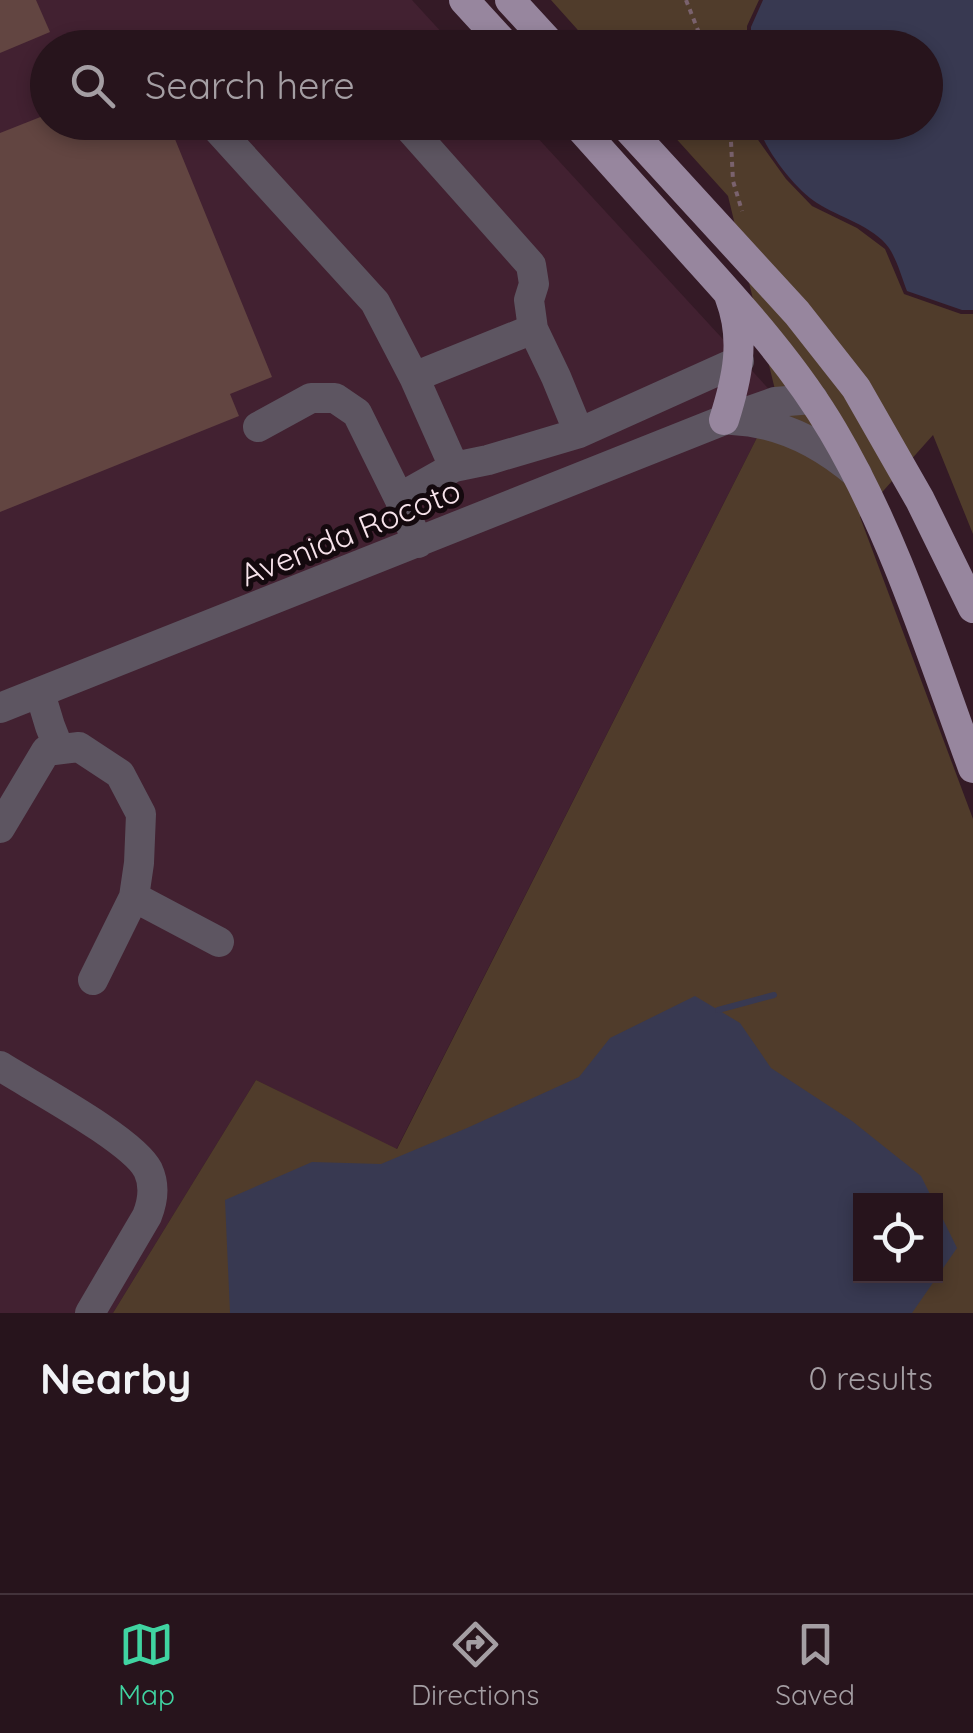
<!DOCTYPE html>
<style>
:root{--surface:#27141c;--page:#2f1d25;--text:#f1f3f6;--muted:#a49ea3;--line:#43333b;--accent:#40d4a1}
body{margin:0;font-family:Quicksand,sans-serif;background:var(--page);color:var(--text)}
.controls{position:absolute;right:30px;bottom:30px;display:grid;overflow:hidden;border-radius:0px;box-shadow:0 5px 15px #0003}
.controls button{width:90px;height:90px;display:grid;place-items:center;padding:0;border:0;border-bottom:2px solid var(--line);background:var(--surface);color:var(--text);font:50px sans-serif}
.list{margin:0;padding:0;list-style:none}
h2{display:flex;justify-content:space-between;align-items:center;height:130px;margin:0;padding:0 40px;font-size:42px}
h2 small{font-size:32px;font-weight:400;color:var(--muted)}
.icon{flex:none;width:55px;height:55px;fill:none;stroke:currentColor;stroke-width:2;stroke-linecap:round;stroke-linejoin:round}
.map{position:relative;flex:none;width:973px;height:1313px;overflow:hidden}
.search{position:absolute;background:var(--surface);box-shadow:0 5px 15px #0003;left:30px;right:30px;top:30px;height:110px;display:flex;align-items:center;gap:25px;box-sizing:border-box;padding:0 35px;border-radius:55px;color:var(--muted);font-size:38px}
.sheet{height:280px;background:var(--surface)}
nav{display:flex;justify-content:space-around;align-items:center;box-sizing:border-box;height:140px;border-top:2px solid var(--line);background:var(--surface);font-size:28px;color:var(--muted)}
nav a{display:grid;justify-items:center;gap:5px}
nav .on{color:var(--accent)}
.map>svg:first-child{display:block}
</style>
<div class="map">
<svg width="973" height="1313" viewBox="0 0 973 1313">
<rect width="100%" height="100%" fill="#341a26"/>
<path fill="#422131" d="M 0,0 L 412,0 L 455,47 L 48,48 L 48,122 L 524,123 L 777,398 L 396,1150 L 256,1080 L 113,1313 L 0,1313 Z"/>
<path fill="#503c2b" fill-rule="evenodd" d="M 551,0 L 759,0 L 747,26 L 747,47 L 594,48 Z
M 662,123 L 754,123 L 756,137 L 786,179 L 812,206 L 857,228 L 885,249 L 904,294 L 961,314 L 973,314 L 973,534 L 933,435 L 860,517 L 973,819 L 973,1313 L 113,1313 L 256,1080 L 397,1149 L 777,398 L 728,196 ZM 860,1200 L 936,1200 L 936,1276 L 860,1276 Z"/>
<path fill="#383951" d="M 763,0 L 973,0 L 973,310 L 962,310 L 907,291 C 902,278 897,260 889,248 C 874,226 838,217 817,203 C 795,189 762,147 758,123 L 926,122 L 926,48 L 751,47 L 751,27 Z
M 695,996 L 740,1023 L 771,1068 L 852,1121 L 921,1176 L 933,1200 L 860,1200 L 860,1276 L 936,1276 L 936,1205 L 957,1248 L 912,1313 L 230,1313 L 225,1200 L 312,1162 L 381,1164 L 467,1128 L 579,1077 L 610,1038 Z"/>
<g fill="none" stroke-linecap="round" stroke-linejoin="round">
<path stroke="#383951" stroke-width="6" d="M 718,1010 L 774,995"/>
</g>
<path fill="#624541" d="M 0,0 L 36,0 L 50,32 L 0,53 Z
M 48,114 L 48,122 L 168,122 L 272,377 L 230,394 L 239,416 L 0,512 L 0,133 Z"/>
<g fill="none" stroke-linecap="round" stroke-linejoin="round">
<path stroke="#7a626d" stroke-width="4" stroke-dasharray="5 5" stroke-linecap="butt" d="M 686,0 L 705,48
M 730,122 L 733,181 L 742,211"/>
<path stroke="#5d5561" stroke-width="30" d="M 211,122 L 375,302 L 414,377 L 454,467
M 404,122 L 531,265 L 534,284 L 529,300 L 533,329 L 556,377 L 579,433
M 414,377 L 533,329
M 732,420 C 781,422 821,443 857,474
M 258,427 L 311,398 L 335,398 L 357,413 L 399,498 L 418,543
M 399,498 L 454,467 L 488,460 L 579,433 L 739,361
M 40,693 L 50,726 L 59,749
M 0,708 L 724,420 L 775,402 L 813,399
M 0,828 L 46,751 L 79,747 L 120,774 L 141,814 L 139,863 L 134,897 L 93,980
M 134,897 L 219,942
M 0,1066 C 33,1087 133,1140 148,1170 C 155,1185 153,1201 147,1216 L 90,1313"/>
<path stroke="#97869e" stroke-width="30" d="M 464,0 L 508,48
M 510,0 L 554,48
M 575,122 C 616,168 657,213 697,258 C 746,312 796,368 833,431 C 895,536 931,654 973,768
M 622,122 L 797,313 L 856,388 L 920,500 L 973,608
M 724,420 C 737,379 746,340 730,298"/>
</g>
<g text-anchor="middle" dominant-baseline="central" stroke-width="10" stroke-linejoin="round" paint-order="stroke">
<g font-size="32" fill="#f7e3eb" stroke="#14090e">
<text transform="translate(350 532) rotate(-22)">Avenida Rocoto</text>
</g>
</g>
</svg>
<div class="controls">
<button><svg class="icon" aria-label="locate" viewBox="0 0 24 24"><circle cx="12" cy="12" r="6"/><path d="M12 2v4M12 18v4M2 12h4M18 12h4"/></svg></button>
</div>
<div class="search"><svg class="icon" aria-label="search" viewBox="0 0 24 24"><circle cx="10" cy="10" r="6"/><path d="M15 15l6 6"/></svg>Search here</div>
</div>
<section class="sheet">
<h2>Nearby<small>0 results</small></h2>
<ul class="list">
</ul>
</section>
<nav>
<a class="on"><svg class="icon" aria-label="map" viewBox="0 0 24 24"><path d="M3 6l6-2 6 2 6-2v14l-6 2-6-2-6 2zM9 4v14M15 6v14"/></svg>Map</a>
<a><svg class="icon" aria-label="directions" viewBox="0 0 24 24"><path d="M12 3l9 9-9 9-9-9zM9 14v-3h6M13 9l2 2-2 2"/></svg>Directions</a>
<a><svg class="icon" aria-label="saved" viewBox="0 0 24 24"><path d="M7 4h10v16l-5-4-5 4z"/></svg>Saved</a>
</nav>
